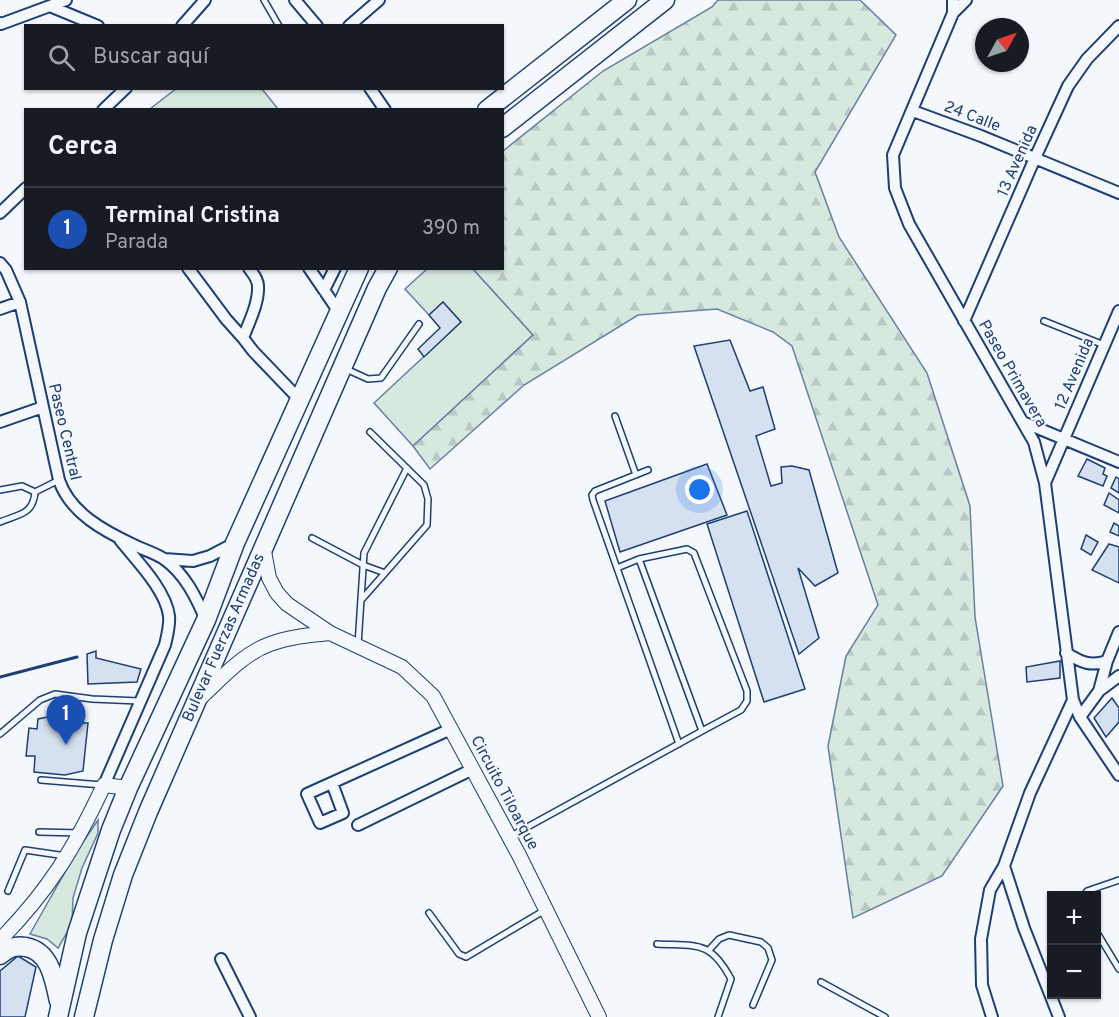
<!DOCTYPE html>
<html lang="es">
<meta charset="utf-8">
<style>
:root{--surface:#171b24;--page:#242831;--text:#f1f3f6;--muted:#9ea1a6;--line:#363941;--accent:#c62828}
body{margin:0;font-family:Overpass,sans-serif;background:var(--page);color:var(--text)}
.controls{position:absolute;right:18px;bottom:18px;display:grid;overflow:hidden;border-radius:0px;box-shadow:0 2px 4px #0004}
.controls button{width:54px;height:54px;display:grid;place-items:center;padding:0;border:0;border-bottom:2px solid var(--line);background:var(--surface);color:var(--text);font:30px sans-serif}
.compass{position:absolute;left:975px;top:18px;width:54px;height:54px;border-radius:50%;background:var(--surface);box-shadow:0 2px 4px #0004;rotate:50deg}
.you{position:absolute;left:700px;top:490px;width:21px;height:21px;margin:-15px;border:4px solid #fff;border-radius:50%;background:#1a73e8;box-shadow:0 0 0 9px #1a73e833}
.badge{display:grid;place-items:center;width:39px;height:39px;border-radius:50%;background:var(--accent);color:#fff;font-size:20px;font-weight:700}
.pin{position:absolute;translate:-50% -50px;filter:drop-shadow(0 2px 3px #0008)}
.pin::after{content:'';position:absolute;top:32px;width:21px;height:18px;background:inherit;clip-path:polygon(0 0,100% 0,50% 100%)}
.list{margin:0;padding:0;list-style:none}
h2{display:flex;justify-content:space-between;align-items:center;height:78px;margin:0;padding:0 24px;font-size:26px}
h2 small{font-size:20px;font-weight:400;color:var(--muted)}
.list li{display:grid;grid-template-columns:39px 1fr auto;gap:18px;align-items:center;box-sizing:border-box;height:84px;padding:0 24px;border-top:2px solid var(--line)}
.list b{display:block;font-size:22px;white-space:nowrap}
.list p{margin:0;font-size:20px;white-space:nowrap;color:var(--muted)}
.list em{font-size:20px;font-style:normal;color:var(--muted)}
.icon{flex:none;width:33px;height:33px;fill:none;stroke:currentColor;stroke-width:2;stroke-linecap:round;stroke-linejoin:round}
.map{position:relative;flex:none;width:1119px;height:1017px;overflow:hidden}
.search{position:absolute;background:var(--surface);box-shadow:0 2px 4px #0004;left:24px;top:24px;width:480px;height:66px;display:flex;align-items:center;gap:15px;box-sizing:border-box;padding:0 21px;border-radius:0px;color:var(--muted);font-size:22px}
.panel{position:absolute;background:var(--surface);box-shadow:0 2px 4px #0004;left:24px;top:108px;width:480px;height:162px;border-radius:0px}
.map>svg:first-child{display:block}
</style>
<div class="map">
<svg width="1119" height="1017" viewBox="0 0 1119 1017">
<defs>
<pattern id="forest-firs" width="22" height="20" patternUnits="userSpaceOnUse" patternTransform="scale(1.5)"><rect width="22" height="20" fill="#d7e8df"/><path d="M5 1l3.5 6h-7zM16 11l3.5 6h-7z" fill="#b8c8c3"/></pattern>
</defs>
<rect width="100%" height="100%" fill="#f4f7fb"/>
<path fill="#d7e8df" stroke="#687fa3" stroke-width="1.5" d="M 177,88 L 262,89 L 278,109 L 150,109 Z
M 427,269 L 473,269 L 533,335 L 413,446 L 374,403 L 461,322 L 443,302 L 429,315 L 405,289 Z
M 98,820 L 98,833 L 82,868 L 73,898 L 72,924 L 58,948 L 47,939 L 30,934 L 77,851 Z"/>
<path fill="url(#forest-firs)" stroke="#687fa3" stroke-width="1.5" d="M 718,0 L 860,0 L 896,35 L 815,172 L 839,237 L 927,373 L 970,506 L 975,617 L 1003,786 L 942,876 L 853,918 L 828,746 L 846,656 L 878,605 L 792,346 L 773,332 L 717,309 L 638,315 L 524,385 L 430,469 L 413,446 L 533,335 L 473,269 L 502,268 L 503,151 L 603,71 L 712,7 Z"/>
<path fill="#d5e0f0" stroke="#1d3f73" stroke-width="1.5" d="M 443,302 L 461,322 L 424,357 L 418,349 L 440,328 L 429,315 Z
M 730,340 L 750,391 L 763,387 L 775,429 L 756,436 L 771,486 L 782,483 L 781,467 L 792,466 L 809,470 L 838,573 L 815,586 L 798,568 L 819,638 L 799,654 L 694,346 Z
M 1087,459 L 1105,468 L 1103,474 L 1107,476 L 1103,486 L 1078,476 Z
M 707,464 L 727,515 L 620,552 L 605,501 Z
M 1116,477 L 1119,479 L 1119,493 L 1111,488 Z
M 1109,493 L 1119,500 L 1119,513 L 1104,505 Z
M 747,511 L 805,689 L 764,702 L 707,524 Z
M 1114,523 L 1119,526 L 1119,536 L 1110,532 Z
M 1086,535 L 1098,542 L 1091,555 L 1081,549 Z
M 1086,535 L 1098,542 L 1091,555 L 1081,549 Z
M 1109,544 L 1119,547 L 1119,583 L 1092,570 Z
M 96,651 L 96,658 L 141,669 L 137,682 L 88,684 L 87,654 Z
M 1060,661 L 1060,678 L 1027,682 L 1026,667 Z
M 1112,698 L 1119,708 L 1119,722 L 1106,737 L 1094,718 Z
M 48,711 L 80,715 L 80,723 L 88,723 L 83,771 L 65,775 L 34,772 L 35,756 L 26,756 L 29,728 L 37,729 L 38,719 L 48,717 Z
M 18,956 L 36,967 L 25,1017 L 0,1017 L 0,971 Z"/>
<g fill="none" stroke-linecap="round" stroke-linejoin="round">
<g stroke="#1d3f73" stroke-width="8">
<path id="service" d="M 264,0 L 279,26
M 1044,321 L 1104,345
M 346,369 L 368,379 L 381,378 L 419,324
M 615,416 L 636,475
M 648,470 L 595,491 L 592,495 L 593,500 L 679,744
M 0,490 L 22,486 L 35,492 L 59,480
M 0,522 C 19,514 33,515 35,492
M 312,538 L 363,565 L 385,573 L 427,525 L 428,499 L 424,485 L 370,432
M 617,568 L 639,559 L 687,549 L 694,553 L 747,691 L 747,701 L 741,710 L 702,731 L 639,559
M 362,599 L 385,573
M 358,645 L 364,553 L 407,468
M 0,734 L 40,700 L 55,694 L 92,699 L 139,701
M 41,780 L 102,785
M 39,832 L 80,833
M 511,836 L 702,731
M 8,891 L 25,850 L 66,856
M 1084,896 L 1087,891 L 1119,880
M 429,913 L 459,954 L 466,957 L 545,910
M 1096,931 L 1119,969
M 657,944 C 697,946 710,940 731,979 L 718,1017
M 709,950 L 719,939 L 729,935 L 761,942 L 768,948 L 772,960 L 753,1005
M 821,982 L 885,1017"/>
</g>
<g stroke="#1d3f73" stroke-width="14">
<path id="minor" d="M 295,0 L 317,26
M 953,0 L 953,13 L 893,155 L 895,188 L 909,224 L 1034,442 L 1045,483 L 1073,700 L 1080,717 L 1119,775
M 52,7 L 98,26
M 953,13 L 966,0
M 0,23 L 1,24 L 66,0
M 182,26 L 205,0
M 349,26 L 379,0
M 370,88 L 385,110
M 103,110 L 126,88
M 913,111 L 981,136 L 1119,193
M 0,213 L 26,188
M 0,263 L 6,270 L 20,302 L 59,480 C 70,513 104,531 134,545 C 144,550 155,553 164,559 C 185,574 196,597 206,620
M 188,268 L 226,319 L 243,338
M 249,268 C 253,274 258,279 258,286 C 259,303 249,322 243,338 L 253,351 L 299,399
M 309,268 L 339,312
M 324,290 L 335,268
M 0,309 L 20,302
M 964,321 L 1035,158 L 1068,86 L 1087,59 L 1119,26
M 0,422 L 43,407
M 1023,422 L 1119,462
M 1045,483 L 1119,311
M 164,559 L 193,561 L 210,556 L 235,543
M 1066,653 C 1081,662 1090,667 1107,661
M 1099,691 L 1107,661 L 1119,632
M 1080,717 L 1099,691 L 1119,676
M 332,783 L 343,813 L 320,823 L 307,794 L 451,729
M 104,785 L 165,645 C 167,636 170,626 169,616 C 166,590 136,560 120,540
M 358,825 L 473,769
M 221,959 L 250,1017
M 992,1017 L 982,985 L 981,939 L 990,890 L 1004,866
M 1059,1017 L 1024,928 L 1004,866 L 1030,793 L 1073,700"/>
</g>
<g stroke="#1d3f73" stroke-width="16">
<path id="tertiary" d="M 263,546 L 269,578 L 277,593 L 287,604 L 330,633 L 402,667 L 433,696 L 519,855 L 599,1017
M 199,699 C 220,680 242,654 270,644 C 289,637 309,635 330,633
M 0,940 C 49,890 74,849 104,785 L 128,788"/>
</g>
<g stroke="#1d3f73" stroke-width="21">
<g id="trunk">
<path d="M 487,110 L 627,0"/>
<path d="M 502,128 L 665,0"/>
<path d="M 0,955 C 9,948 14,945 26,947 C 51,952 54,980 59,1001"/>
<path d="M 58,1017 L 77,933 L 111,830 L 128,788 L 206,620 L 235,543 L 359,268"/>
<path id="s1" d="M 84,1017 L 103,940 L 123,875 L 148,812 L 377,288 L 388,268"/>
</g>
</g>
<use href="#service" stroke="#f4f7fb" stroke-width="5"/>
<use href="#minor" stroke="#f4f7fb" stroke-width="10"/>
<use href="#tertiary" stroke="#f4f7fb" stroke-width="14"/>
<use href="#trunk" stroke="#f4f7fb" stroke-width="18"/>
<path stroke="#1d3f73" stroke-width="3" d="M 0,677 L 77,657"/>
</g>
<g text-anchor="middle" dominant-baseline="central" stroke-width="4.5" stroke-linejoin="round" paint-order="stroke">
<g font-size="16" fill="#1d3f73" stroke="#f4f7fb">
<text transform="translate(972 117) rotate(21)">24 Calle</text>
<text transform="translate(1018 161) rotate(-66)">13 Avenida</text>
<text transform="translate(1012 374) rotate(60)">Paseo Primavera</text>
<text transform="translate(1075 374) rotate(-67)">12 Avenida</text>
<text transform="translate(64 432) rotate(77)">Paseo Central</text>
<text stroke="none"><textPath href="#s1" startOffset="405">Bulevar Fuerzas Armadas</textPath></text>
<text transform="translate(504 793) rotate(62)">Circuito Tiloarque</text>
</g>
</g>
</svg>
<div class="controls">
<button>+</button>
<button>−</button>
</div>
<svg class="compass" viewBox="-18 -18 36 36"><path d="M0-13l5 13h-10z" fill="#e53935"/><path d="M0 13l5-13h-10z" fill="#9ea1a6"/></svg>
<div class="you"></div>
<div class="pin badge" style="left:66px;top:745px;background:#1a4fb4">1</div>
<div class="search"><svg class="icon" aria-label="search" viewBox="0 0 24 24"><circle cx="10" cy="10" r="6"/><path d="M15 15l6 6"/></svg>Buscar aquí</div>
<section class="panel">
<h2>Cerca<small></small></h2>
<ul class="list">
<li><span class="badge" style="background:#1a4fb4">1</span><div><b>Terminal Cristina</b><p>Parada</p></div><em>390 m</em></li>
</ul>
</section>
</div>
